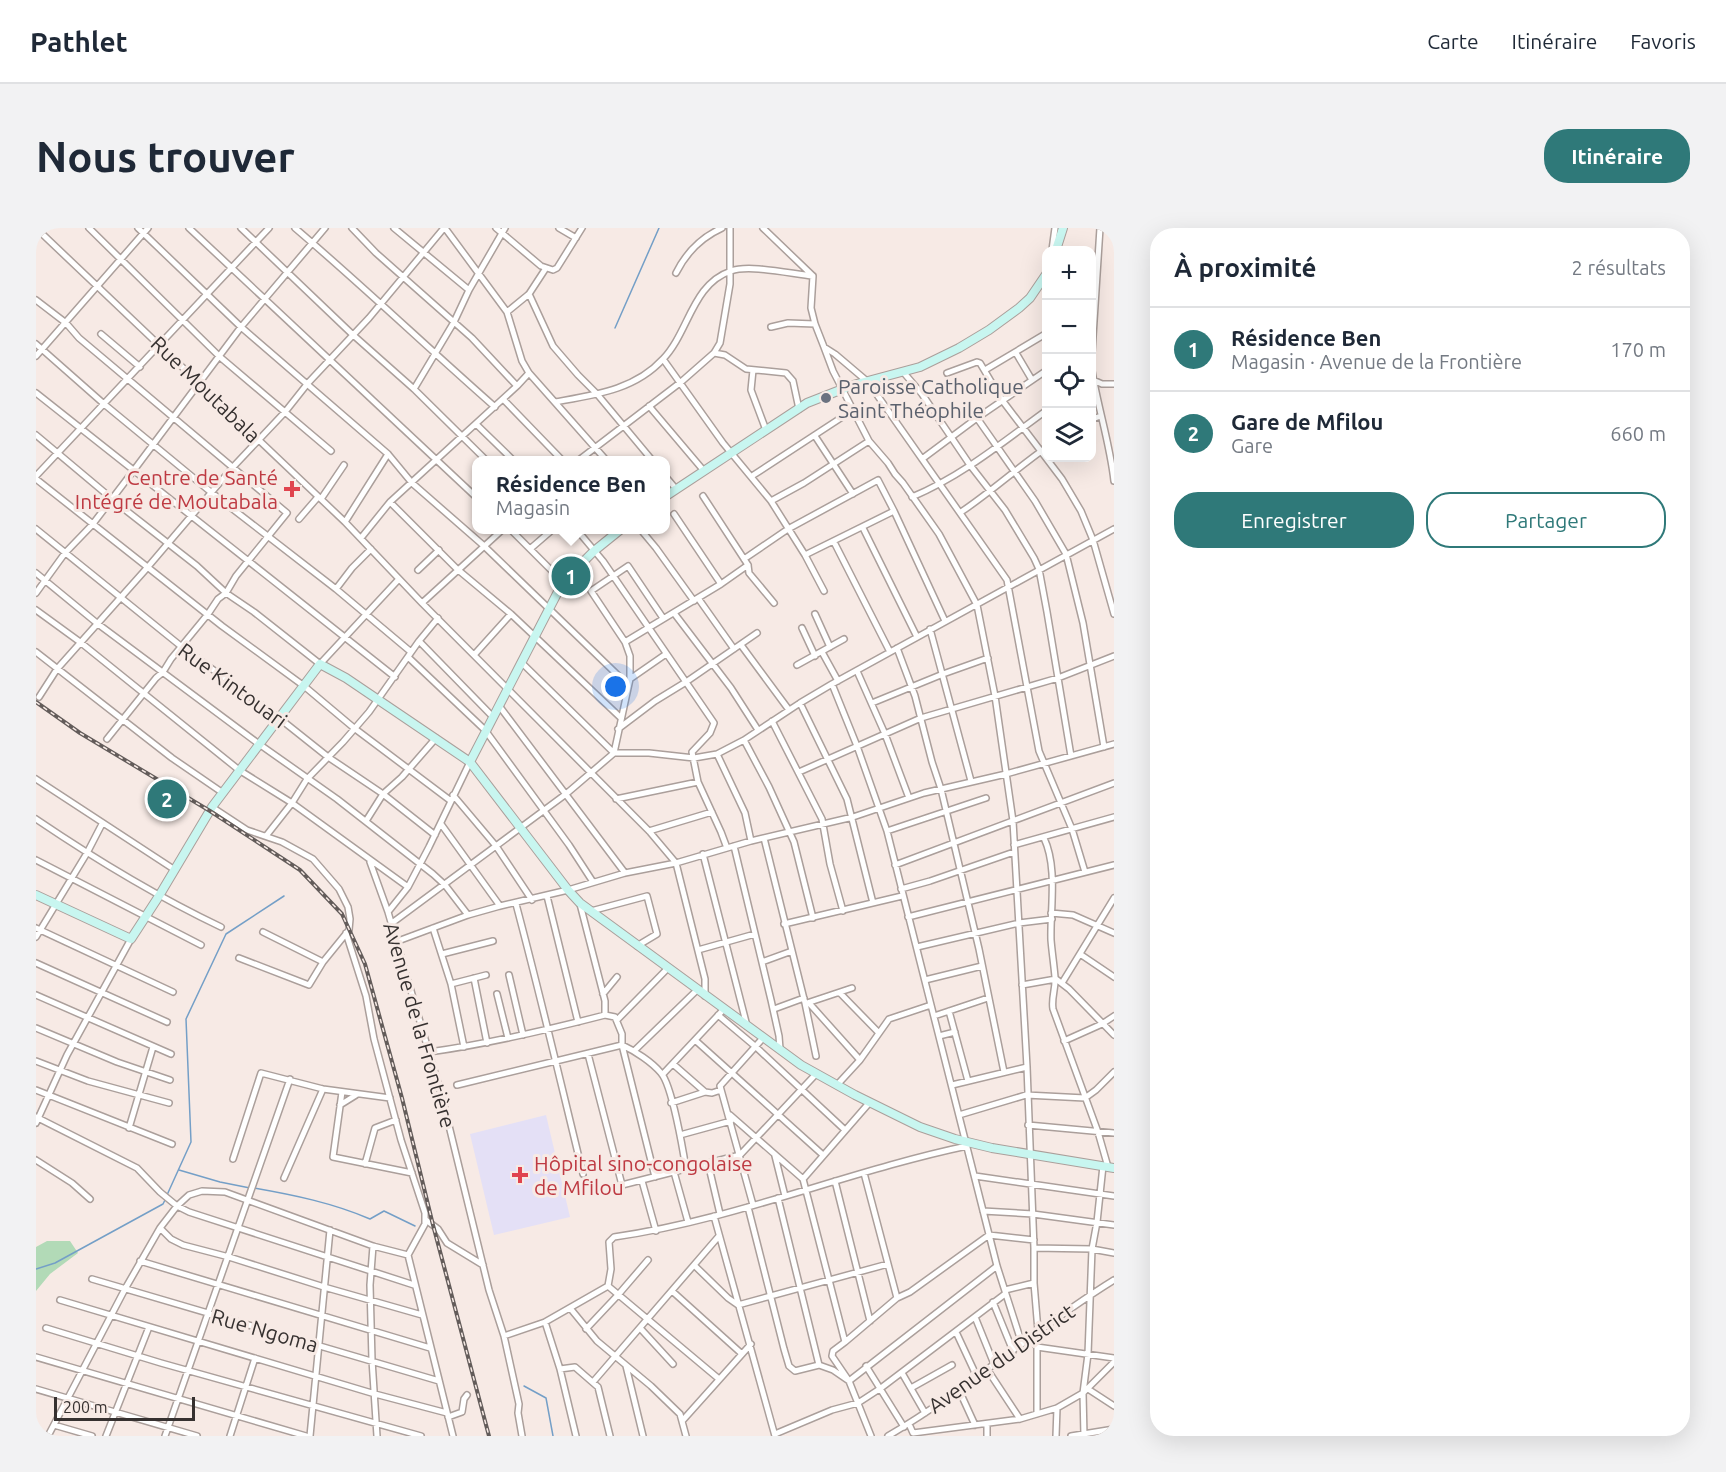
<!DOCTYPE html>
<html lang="fr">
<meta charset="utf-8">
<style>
:root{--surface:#fff;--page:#f2f2f3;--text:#1f2937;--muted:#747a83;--line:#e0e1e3;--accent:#2f7979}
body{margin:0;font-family:Ubuntu,sans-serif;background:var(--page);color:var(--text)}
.controls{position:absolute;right:18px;top:18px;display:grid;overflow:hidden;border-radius:12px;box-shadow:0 6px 24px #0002}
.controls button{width:54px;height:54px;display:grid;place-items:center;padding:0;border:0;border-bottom:2px solid var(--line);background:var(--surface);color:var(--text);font:30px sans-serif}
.scale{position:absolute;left:18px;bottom:15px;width:141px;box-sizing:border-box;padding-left:6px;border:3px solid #363130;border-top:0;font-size:16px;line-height:21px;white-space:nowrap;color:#363130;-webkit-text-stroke:4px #f7eae5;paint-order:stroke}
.you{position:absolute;left:580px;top:459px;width:21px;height:21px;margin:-15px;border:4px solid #fff;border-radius:50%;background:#1a73e8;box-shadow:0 0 0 9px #1a73e833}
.badge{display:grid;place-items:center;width:39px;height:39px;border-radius:50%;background:var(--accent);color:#fff;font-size:20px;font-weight:700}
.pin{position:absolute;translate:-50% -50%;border:3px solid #fff;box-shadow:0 2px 6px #0006}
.popup{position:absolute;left:436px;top:228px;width:198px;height:78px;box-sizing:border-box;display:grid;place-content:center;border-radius:12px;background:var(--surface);filter:drop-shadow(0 2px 4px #0005);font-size:20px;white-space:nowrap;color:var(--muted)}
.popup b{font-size:22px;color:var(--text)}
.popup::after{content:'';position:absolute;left:50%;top:100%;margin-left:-12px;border:12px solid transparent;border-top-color:var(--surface)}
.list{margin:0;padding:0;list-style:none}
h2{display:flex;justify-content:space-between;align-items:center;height:78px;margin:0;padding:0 24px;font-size:26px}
h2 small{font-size:20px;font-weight:400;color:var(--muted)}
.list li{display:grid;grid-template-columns:39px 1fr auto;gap:18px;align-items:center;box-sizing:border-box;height:84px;padding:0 24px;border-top:2px solid var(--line)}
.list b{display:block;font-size:22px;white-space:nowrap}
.list p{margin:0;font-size:20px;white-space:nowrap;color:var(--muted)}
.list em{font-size:20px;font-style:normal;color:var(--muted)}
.actions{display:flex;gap:12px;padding:18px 24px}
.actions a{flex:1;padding:14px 0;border:2px solid var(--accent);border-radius:24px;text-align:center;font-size:21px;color:var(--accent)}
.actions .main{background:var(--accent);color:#fff}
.icon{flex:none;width:33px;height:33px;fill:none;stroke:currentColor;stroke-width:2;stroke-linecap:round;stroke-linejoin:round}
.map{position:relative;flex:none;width:1078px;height:1208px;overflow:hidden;border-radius:24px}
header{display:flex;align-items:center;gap:36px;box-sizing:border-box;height:84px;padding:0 30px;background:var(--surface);border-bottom:2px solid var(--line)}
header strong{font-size:28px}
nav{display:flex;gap:33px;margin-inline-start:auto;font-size:21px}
.intro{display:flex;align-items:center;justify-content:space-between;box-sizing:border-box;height:144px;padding:0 36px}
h1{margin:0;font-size:42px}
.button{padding:15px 27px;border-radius:24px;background:var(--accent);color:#fff;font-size:21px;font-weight:700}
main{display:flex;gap:36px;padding:0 36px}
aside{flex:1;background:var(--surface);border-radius:24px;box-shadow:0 6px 24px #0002}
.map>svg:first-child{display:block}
</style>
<header>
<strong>Pathlet</strong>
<nav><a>Carte</a><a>Itinéraire</a><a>Favoris</a></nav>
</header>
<div class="intro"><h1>Nous trouver</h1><a class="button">Itinéraire</a></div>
<main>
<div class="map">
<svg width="1078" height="1208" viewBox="0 0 1078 1208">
<rect width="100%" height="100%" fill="#f7eae5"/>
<path fill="#e4e0f6" d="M 510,887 L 534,989 L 458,1007 L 434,906 Z"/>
<path fill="#b2dab7" d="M 11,1013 L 34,1013 L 42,1025 L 14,1046 L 0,1063 L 0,1019 Z"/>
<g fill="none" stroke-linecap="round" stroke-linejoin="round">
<path stroke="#749fc7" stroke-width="1.5" d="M 579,100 L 623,0
M 143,942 L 184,954 L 214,960
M 218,960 C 258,967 297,975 334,991 L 348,983 L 379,998
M 131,967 L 155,914 L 150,791 L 190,706 L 248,668
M 0,1041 L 19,1035 L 127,976 L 129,972
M 488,1158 L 510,1170 L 517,1208"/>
<g stroke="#ab9f9b" stroke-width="8">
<path id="street" d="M 0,0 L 309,294 L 386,375 L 613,603 L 640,635 L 669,751 L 669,768
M 53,0 L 184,129 L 295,223
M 102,0 L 205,99 L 352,226 L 376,255 L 447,317 L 592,457
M 153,0 L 440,269
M 205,0 L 316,106 L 378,161 L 450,232
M 259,0 C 327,58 392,120 459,179
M 316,0 L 340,25 L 436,110 L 481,158
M 358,0 L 433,62
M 409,0 L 471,84 L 486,133 L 493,145 L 570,232
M 460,0 L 505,38 L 517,42 L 521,40 L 546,0
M 523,0 L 540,10
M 727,0 L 777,48 L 775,80 L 779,96 L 788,119 L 799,126 L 832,154 L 971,352 L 1003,523 L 1036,601 L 1049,644
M 1016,22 L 1019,0
M 640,45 C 650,25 666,9 686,0
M 493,66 L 517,118 L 542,147 L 561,166 L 616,232
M 0,72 L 30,95 L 43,110 L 251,285 L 200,348 L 190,365 L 182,371 L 172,386 L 135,431 L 127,444 L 120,450 L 71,511
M 471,84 L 493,66 L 510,40
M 735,99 L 752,95 L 779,96
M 65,106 L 104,139
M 0,116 L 68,176 L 176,265 L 300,361 L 375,424
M 788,119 L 797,143 L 833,213 L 852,235 L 859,246 L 867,255 L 903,306 L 941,377 L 959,468 L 977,593 L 991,839 L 998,1020 L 998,1055 L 1002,1103
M 1056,124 L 1064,0
M 678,125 L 689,127 L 710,141 L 750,145 L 757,153 L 763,181
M 980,125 L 996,152
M 0,128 L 112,0
M 627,131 L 687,215 L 735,273 L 769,327 L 788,363
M 717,142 L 715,162 L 730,202
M 949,142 L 1011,105
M 1056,143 C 1062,180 1074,216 1078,253
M 868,145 L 886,166 L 934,237 L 969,282 L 998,330 L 1003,341 L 1011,384 L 1035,528
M 911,145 L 941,134 L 944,135 L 966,172 L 1026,251 L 1045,283 L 1057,312 L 1078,386
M 1057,152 L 1066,156 L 1078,156
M 378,161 L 418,94 L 433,62 L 469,0
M 0,165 L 359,449
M 467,171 L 526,232
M 519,174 C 558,167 599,162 627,131 C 653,104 656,56 695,43 C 713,36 756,46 777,48
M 613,178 L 668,243
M 941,190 L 999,273 L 1030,326 L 1047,395 L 1068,519
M 1056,191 L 1065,188
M 440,196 L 477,232
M 0,207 L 87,280 L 161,338 L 190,365 L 218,384 L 284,436 L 363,351
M 779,208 L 817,266
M 886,231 L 941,190 L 1011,142
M 543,232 L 645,154 L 678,125 L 684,115 L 694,56 L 694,0
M 0,248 L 233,0
M 716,248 L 817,182
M 630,249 L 640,261
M 0,251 L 186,398 L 268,458 L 318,500 L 415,573
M 667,268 L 712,337 L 713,345 L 738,375
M 876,269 C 926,248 967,214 1011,182
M 285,271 L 308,237
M 735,273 L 768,255 L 833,213
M 354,274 L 421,341 L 475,386 L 585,490
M 858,283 L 909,393
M 925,284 C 955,264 981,240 1011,219
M 638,286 L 685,356
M 263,291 L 282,269
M 309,294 L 352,226
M 827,300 L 881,409
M 0,301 L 146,419 L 243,490 L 292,529 L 347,566 L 399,607
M 475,302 L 527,354
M 541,302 L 567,333 L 678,495 L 674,505 L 656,524 L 662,554 L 685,604 L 691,620
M 605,302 L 620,320 L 658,373
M 325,310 L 354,274 L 481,158 L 493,145
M 798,314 L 854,424
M 494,321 L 516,302
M 708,331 L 752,301 L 842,252 L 858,283 L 769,327
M 382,342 L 403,322
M 0,345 L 62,396 L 223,516 L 301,571 L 397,646 L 409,657 L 432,687
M 300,361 L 316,340 L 335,321
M 0,365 L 29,325 L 56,297 L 98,242 L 205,99 L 289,0
M 662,370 L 698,421
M 386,375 L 466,302
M 0,382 L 44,414 L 203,542 L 256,575 L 372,659
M 638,385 L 695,460 L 722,502
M 779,386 L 794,419
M 766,400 L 779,428
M 894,401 L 935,553
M 383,413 L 457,489
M 589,414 L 685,356 L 712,337
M 705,417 L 753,482
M 861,420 L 879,468 L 896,534 L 905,561 L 943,721 L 968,844
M 0,424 L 136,530 L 187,565
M 786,424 L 802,453
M 438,427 L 475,386
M 372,429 L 449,502 L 533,617 L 557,654
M 485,434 L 578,525 L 613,525 L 658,530 L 681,526 L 708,512 L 764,475 L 796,456 L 1078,301
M 761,437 L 808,411
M 821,443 L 849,506 L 873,570
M 594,451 L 630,426
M 796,456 L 821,518 L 851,603 L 961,1038 L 986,1116
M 3,469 L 21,441 L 111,340 L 197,239 L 249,184 L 272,155 L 333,90 L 408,0
M 764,475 L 811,571 L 837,675
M 836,475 L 907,446 L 952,430
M 464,479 L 589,645
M 736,493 L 786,591 L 794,636 L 807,683
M 582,501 L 619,473 L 650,454 L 721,405
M 708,512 L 733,559 L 758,614 L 777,690
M 681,526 L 709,585 L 715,613
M 434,534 L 393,619 L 372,659 L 352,684 L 406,869 L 453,1062 L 468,1108 L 483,1176 L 482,1185 L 486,1208
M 763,544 L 885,490 L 1022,450 L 1078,428
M 0,551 L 139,642
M 417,567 L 460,618 L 496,672
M 580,571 L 662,554
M 176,579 L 211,602 L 246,614 L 277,631 L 303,661 L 312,679 L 314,691 L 313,702 L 287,734 L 273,757 L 203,730
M 0,591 C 59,631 120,668 185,699
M 330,593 L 347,566 L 366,549 L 400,510
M 405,596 L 464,678
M 613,603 L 676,584
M 851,603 L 950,570
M 230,608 L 256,575 L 271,551 L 307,514 L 333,484 L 383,413 L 402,390
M 728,610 L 769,775 L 780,828
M 1008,610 C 1022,640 1014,680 1015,712 C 1016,724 1018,737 1019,749 C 1020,760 1015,770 1017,781 L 1062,904 L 1072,939
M 978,617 L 1078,589
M 698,618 L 735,772 L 743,808 L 744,821
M 667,626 L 711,798
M 0,632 L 165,717
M 334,634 L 352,684
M 859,637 L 1078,555
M 865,661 L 894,653 L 978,624
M 511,668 L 542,794
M 480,676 C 504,766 525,856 547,946
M 544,676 L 569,773 L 569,787
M 555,683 L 611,668 L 621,706 L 601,718
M 1015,685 L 1037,687 L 1078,705
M 872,689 L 1078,637
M 356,695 L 530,566 L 578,525 L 594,451 L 594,428 L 589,414 L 555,363 L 592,338 L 627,390
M 748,696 L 866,668
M 0,700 L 137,764
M 397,700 L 415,756 L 428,819
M 227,704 L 287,734
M 310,705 L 330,768 L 338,811 L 365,912 L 389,985 L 389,996 L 372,1027 L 417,1208
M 0,709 L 51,625 L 66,596
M 362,713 L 432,687 L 464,678 L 532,662 L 589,645 L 640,635 L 715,613 L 817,589 L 888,565 L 970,546 L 1078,516
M 881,719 L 983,695 L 1016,691
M 662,722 L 719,706
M 406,726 L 457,713
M 1044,726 L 1078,749
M 726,734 L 756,723
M 0,735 L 131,794
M 473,747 L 487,807
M 438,750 L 451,815
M 889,752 L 946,738
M 1026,755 L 1078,670
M 415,756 L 450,747
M 986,757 L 1020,751 L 1033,761 L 1078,807
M 804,765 L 842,804
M 461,766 L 472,810
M 567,766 L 581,749
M 0,767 L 135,826
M 771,775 L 816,760
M 773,775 L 824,832
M 738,781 L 768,770
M 913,783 L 932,853
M 682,787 L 720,819 L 809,902
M 898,788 L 952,770
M 581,792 L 632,740
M 0,800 L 81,834 L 134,852
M 903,808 L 919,804
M 659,812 L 787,927
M 1028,813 L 1066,796 L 1078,788
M 598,823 L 661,762
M 393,824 C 452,816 511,802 569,787 L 579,789 L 586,806 L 586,817 L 619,949
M 552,826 L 586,957 L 704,927 L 780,846
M 0,833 L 52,853 L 133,875
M 637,836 L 669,864 L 676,865 L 685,862
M 627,846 L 688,781
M 421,857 L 586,817 C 599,823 616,834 625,845 C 636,857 647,922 650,941
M 801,857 L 824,832 L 853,791 L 895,777
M 916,857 L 991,839
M 0,862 L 136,916
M 306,864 L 297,929 L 376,945
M 635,875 L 669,864
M 304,877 L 320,867
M 694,887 L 767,951 L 809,1114 L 797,1123 L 796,1128 L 813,1153 L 835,1208
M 923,887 L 990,867 L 1049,870 L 1060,862 L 1078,844
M 0,889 L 101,940 L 124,964 L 141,978 L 153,984 L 378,1057
M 0,895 L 31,827 L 95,711
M 992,897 L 1078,905
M 93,900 L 117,819
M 644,907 L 695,893
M 739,928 L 749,968
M 197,931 L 225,845 L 287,861 L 354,870
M 0,932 L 36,955 L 54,971
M 672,935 L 684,986
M 329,936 L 339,900 L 360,892
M 638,944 L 652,994
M 828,945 L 861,1070
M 939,948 L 1078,968
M 248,950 L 287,861
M 767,951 L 834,874
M 606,953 L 620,1003
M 799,953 L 834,1093
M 742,970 L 783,1137
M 717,977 L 684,858 L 727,810
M 712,979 L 748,1121 L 753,1138 L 759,1143 L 783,1137 L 797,1142 L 813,1153 L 961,1038
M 947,983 L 997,986 L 1078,997
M 678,988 L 739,1208
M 390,992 L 402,1001 L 411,1015 L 447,1037
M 124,1000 L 135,1011 L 147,1017 L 193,1029 L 288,1059 L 386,1087
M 337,1018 L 334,1057 L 336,1132 L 341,1208
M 998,1020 L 1056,1021 L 1078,1025
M 104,1033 L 394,1120
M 658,1037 L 692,1070 L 702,1077 L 852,1036
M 56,1051 L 403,1153
M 572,1058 L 683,1151
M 969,1062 L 998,1055
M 636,1063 L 706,1126
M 24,1072 L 339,1166 L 411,1185
M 957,1074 L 977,1123
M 534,1080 L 561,1113 L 615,1158 L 644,1186 L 650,1208
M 939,1089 L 958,1136
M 509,1094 L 524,1141 L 540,1208
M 10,1100 L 125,1135 L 385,1208
M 604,1100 L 637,1136
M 550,1101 L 582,1067 L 612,1032
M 920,1104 L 941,1149
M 468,1108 L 509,1094 L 572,1058 L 575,1041 L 573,1014 L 578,1009 C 698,992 812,943 931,918
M 994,1110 L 1001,1119 L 1001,1186
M 809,1114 L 861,1070 L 874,1064 L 953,1007 L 998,1012
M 1001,1119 L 1078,1130
M 0,1129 L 270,1208
M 590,1138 L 607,1208
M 830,1138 L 868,1199
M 524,1141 L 539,1139 L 562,1159 L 574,1208
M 951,1141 L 984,1191
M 866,1145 L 889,1185
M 557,1154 L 683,1008
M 875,1160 L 916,1137
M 0,1161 L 161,1208
M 1052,1161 L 1078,1178
M 923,1162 L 939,1197
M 412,1189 L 426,1184 L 428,1171 L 431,1167
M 647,1192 L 715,1116
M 873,1196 L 877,1205 L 984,1191 L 1021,1180 L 1047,1165 L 1078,1134
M 951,1196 L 951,1208
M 18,1197 L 56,1208
M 739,1206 L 796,1182 L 822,1175 L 845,1160 L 969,1066
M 12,1208 L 89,1061 L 124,1000 L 141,978 L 153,967 L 166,963 L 189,964 L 337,1018 L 372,1027
M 70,1208 L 113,1099
M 129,1208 L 254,851
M 194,1208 L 219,1130
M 274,1208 L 294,1002
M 852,1208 C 931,1162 1000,1100 1078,1052
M 1020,1208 L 1021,1180
M 1035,1208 L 1078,1201
M 1048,1208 L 1047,1165 L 1052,1126 L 1056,1021 L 1061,994 L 1067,938"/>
</g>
<g stroke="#ab9f9b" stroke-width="10">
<path id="secondary" d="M 1020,22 L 1027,0
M 630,268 L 771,175 L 817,157 L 884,139 L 923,120 L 953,102 L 983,80 L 994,70 L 1011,45
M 434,534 L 527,354 L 558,323 L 584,302
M 0,667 L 95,711 L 123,668 L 176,579 L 284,436 L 310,450 L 434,534 L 532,662 L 544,675 L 765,837 L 819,867 L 884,899 L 919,911 L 956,920 L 1078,940"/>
</g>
<use href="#street" stroke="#fff" stroke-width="5"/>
<use href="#secondary" stroke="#c8f6f0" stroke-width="8"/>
<g stroke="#635c5a" stroke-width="4">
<path id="rail" d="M 0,474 L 44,505 L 174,583 L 264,642 L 306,686 L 329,736 L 366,870 L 397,997 L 453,1208"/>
</g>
<use href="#rail" stroke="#f7eae5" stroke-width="1.5" stroke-dasharray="4.5" stroke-linecap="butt"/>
</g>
<circle fill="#6b7280" stroke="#f7eae5" stroke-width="2" cx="790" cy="170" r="6"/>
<g fill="#e0444e" stroke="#f7eae5" stroke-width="2">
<path d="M253 252h6v6h6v6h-6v6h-6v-6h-6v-6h6z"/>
<path d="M481 938h6v6h6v6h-6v6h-6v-6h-6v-6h6z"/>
</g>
<g text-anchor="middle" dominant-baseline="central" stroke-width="6" stroke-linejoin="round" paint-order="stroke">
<g font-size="21" fill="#5b616d" stroke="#f7eae5" text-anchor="start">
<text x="802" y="158">Paroisse Catholique<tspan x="802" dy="24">Saint Théophile</tspan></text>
</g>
<g font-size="21" fill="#363130" stroke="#f7eae5">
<text transform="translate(170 161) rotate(44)">Rue Moutabala</text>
<text transform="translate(197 457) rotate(36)">Rue Kintouari</text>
<text transform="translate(384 797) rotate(74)">Avenue de la Frontière</text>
<text transform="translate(229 1102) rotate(16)">Rue Ngoma</text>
<text transform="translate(965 1130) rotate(-35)">Avenue du District</text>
</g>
<g font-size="21" fill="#be3a42" stroke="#f7eae5" text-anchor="end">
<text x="242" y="249">Centre de Santé<tspan x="242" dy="24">Intégré de Moutabala</tspan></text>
<text x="498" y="935" text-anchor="start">Hôpital sino-congolaise<tspan x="498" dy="24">de Mfilou</tspan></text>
</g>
</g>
</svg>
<div class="controls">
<button>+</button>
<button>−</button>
<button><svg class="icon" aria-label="locate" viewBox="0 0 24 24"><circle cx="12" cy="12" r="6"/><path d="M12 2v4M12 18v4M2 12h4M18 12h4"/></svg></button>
<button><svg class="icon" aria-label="layers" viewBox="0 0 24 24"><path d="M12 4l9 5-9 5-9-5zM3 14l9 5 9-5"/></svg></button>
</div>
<div class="scale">200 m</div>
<div class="you"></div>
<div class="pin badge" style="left:535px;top:348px">1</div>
<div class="popup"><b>Résidence Ben</b>Magasin</div>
<div class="pin badge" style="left:131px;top:571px">2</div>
</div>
<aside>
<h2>À proximité<small>2 résultats</small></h2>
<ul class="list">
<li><span class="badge">1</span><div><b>Résidence Ben</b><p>Magasin · Avenue de la Frontière</p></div><em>170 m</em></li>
<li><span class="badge">2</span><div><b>Gare de Mfilou</b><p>Gare</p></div><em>660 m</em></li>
</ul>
<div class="actions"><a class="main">Enregistrer</a><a>Partager</a></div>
</aside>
</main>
